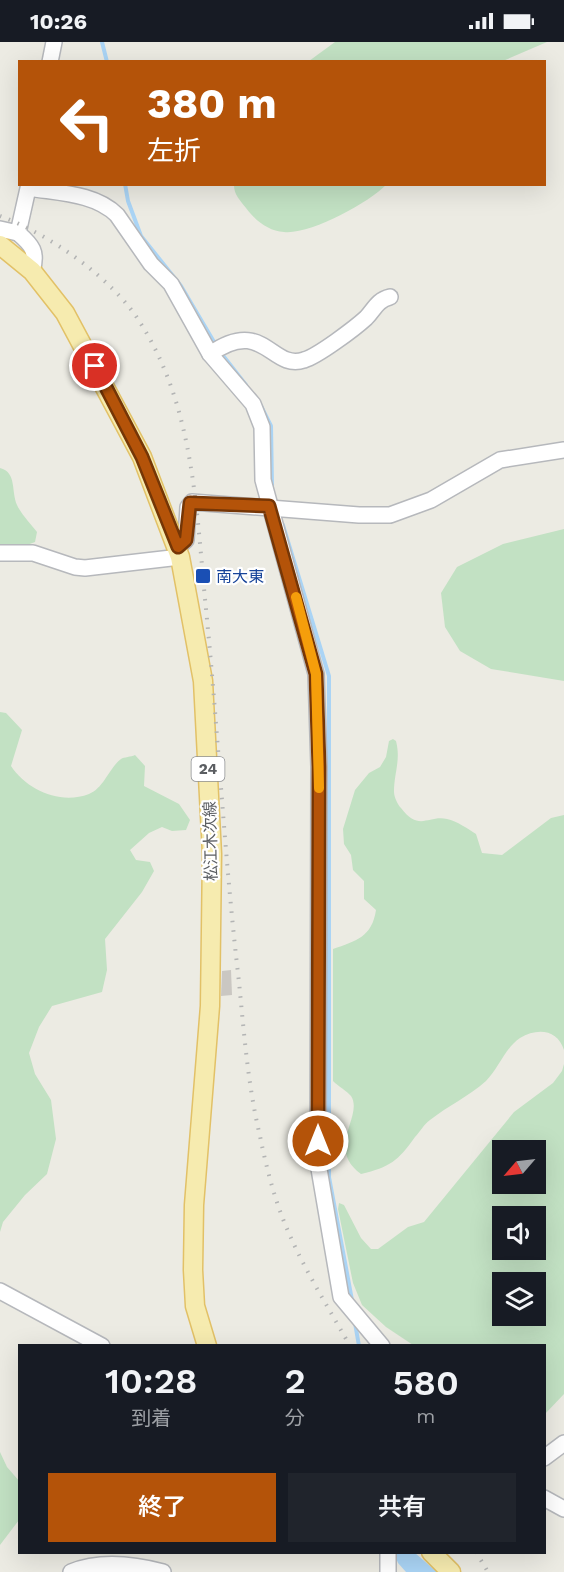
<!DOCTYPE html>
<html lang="ja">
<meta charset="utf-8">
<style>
body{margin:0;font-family:"Work Sans","Noto Sans JP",sans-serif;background:#20242c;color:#f1f3f6;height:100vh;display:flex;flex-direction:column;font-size:22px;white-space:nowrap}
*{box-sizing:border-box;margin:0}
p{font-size:20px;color:#9ea1a6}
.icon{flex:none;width:33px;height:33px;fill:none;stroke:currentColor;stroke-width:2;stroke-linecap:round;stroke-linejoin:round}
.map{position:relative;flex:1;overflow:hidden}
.sheet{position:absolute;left:18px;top:1302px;width:528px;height:210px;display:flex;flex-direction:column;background:#171b24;border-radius:0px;box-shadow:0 6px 24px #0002}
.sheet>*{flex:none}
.hud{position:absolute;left:18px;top:18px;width:528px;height:126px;border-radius:0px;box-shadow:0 6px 24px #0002;background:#b45309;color:#fff;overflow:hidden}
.needle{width:39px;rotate:242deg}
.tools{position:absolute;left:492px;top:1098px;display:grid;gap:12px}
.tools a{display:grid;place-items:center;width:54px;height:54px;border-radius:0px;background:#171b24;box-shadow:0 6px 24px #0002;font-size:30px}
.pin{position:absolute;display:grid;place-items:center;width:51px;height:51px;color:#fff;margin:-26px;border:3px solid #fff;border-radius:50%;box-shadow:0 2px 6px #0007}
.me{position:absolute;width:66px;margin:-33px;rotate:0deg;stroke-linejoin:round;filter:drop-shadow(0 0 4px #0008)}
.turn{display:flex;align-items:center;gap:21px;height:126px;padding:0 30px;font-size:27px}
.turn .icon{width:78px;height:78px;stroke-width:2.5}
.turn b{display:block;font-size:42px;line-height:51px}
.eta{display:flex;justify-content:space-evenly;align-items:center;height:102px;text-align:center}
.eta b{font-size:36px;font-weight:600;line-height:42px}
.cta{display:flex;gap:12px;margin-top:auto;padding:12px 30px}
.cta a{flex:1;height:69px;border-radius:0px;background:#b45309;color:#fff;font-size:24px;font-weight:600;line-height:69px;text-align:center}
.cta a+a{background:#20242c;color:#f1f3f6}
.status{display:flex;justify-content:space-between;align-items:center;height:42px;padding:0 30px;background:#171b24;direction:ltr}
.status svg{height:16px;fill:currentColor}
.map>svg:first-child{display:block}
.green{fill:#c2e1c3;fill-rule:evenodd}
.water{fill:#aad4f5}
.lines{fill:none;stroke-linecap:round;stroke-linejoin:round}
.stream{stroke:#aad4f5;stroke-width:4}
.building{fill:#cac7c2}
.minor-casing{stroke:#b6b8bc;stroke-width:18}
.major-casing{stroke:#e2c167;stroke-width:21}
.minor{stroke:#fff;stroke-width:15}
.major{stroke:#f6ebaf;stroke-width:18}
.rail{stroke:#b3b4b4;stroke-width:4;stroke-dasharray:1.5 8;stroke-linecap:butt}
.route-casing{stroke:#753606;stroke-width:15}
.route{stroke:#b45309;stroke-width:10}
.slow{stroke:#f59e0b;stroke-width:10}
.transit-dot{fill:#1a4fb4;stroke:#fff;stroke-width:2}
.labels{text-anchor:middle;stroke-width:4.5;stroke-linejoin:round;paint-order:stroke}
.shield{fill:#fff;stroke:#8c8e91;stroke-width:1.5}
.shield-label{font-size:15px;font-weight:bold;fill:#5b5e62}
.transit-label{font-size:16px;fill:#164399;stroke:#fff;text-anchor:start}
.street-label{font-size:16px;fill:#5b5e62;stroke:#fff}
</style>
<div class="status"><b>10:26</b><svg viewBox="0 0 49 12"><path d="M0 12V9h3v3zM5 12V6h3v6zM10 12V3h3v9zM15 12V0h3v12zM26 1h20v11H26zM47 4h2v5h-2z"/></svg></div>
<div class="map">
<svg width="564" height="1530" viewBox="0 0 564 1530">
<rect width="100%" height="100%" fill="#ecebe3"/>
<!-- green -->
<g class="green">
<polygon points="335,0 547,0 503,19 309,19"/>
<path d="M234,143V142L386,143C368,161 310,193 284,190C268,189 255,178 246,166C240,158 234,153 234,143Z"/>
<path d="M0,426C17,430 11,450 17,463C21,472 31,482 37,490L35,500L27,503L0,505Z"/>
<polygon points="564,487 564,639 491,627 460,609 445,585 441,551 457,525 503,502"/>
<path d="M0,670L6,671L22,688L11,724C27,748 60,763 89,752C104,746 109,726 121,717C124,715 131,715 135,713L145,724L144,744L179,762L190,778L186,788L172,789L162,785L149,791L130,808L136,818L150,820L154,829L142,850L105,897L107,928L102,950L52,964L39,985L29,1011L35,1032L51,1058L56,1097L47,1132L25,1153L3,1180L0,1190Z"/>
<path d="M393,697L396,699C401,718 394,731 394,750C394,755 398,763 401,766C419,790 428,773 447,777C457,779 468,787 476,792L482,811L502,813L551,776L564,773V1008C558,988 538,985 520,996C505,1006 499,1026 486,1039C469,1054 448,1064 430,1078C424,1082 420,1090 415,1095C398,1119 390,1125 361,1132C325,1106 364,1074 351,1054C347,1049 338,1044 333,1039V907C356,899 372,895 376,868L364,857V839L353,828L351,813L344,802L343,787L355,748L369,731L380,725L386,715L389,699Z"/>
<path d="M564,1022V1352L545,1372L544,1304L413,1303L386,1285L362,1263L353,1241L338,1167L339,1161L344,1163L361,1196L371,1207H378L408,1185L424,1180L514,1070L553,1041L562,1029ZM502,1108H536V1142H502ZM502,1174H536V1208H502ZM502,1240H536V1274H502Z"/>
<polygon points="0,1410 7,1425 20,1440 19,1478 0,1503"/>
</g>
<!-- water -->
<polygon class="water" points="394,1511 415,1511 437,1530 406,1530 398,1521"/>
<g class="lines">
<!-- stream -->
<g class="stream">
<polyline points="102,0 107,20"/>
<polyline points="125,142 128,159 141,194 181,244 217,305"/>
<polyline points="221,311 246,343"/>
<polyline points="261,364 271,384 272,444"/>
<polyline points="283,483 329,634 329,1135 352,1258"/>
<polyline points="355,1281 359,1304"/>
</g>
</g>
<!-- building -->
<polygon class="building" points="231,928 232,953 221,954 222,929"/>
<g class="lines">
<defs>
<g id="minor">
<polyline points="50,20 54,0"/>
<path d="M29,146C58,151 95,151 117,173L151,222L171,242L210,312L253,362L262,385L263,438L316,632L319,725L318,1121L341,1255L382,1304"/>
<polyline points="0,187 18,191 29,142"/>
<path d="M18,191C32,203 38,210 32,229"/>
<path d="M210,312C264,274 271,329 304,318C318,314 355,286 366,276C374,268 377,258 390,255"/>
<polyline points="178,505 186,498 188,465 192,460 359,473 390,473 431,458 500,418 564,408"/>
<polyline points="0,511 33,511 75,525 85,526 180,515"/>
<polyline points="0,1249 102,1304"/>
<polyline points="544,1416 564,1401"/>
<polyline points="544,1456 564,1467"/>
<polyline points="388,1510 388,1530"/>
<path d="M71,1530C100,1518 133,1522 163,1530"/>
</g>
<g id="major">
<polyline points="0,203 32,229 65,271 142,415 180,515 203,639 212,812 210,964 194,1163 193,1228 195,1264 207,1304"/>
<polyline points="431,1510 451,1530"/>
</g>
</defs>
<!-- minor casing -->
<use href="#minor" class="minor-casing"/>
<!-- major casing -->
<use href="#major" class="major-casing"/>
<!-- minor -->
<use href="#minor" class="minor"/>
<!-- major -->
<use href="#major" class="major"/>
<!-- rail -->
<g class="rail">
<path d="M0,174C49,192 114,237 141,282C193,364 196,463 205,557C218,685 224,813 239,940C244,991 248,1044 260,1094C264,1114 269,1135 275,1154C291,1207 323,1256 350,1304"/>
<polyline points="476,1510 488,1530"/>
</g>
</g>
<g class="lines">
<defs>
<polyline id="route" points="95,324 142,415 178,505 186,498 190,461 269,464 316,632 319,725 318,1099"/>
</defs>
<!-- route casing -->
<use href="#route" class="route-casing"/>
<!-- route -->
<use href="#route" class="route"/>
<!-- slow -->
<polyline class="slow" points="296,555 316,632 319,746"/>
</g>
<!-- markers -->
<rect class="transit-dot" x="195" y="526" width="16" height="16" rx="3"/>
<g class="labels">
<!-- shield labels -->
<rect class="shield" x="191.5" y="715" width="33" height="24" rx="4.5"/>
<g class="shield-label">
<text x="208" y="732">24</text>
</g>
<!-- transit labels -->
<g class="transit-label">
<text x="216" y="540">南大東</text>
</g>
<!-- street labels -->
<g class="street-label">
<text transform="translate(210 799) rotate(-91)" y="6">松江木次線</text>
</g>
</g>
</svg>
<div class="tools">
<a><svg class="needle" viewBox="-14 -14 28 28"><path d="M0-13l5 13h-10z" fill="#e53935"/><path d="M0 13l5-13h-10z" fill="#9ea1a6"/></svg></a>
<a><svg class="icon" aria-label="sound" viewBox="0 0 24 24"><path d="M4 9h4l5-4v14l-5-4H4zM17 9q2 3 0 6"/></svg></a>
<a><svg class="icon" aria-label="layers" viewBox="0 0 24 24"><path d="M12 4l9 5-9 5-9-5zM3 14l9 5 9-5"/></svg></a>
</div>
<div class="pin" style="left:95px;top:324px;background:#d93025"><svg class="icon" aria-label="arrive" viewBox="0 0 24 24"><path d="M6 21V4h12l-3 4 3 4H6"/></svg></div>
<svg class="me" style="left:318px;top:1099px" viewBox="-20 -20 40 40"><circle r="17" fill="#b45309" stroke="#fff" stroke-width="3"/><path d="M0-11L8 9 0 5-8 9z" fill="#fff"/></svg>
<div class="hud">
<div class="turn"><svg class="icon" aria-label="left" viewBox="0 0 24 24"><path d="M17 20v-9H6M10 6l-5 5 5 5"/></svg><div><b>380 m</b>左折</div></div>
</div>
<section class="sheet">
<div class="eta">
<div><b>10:28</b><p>到着</p></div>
<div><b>2</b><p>分</p></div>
<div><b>580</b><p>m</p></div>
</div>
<div class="cta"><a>終了</a><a>共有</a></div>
</section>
</div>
